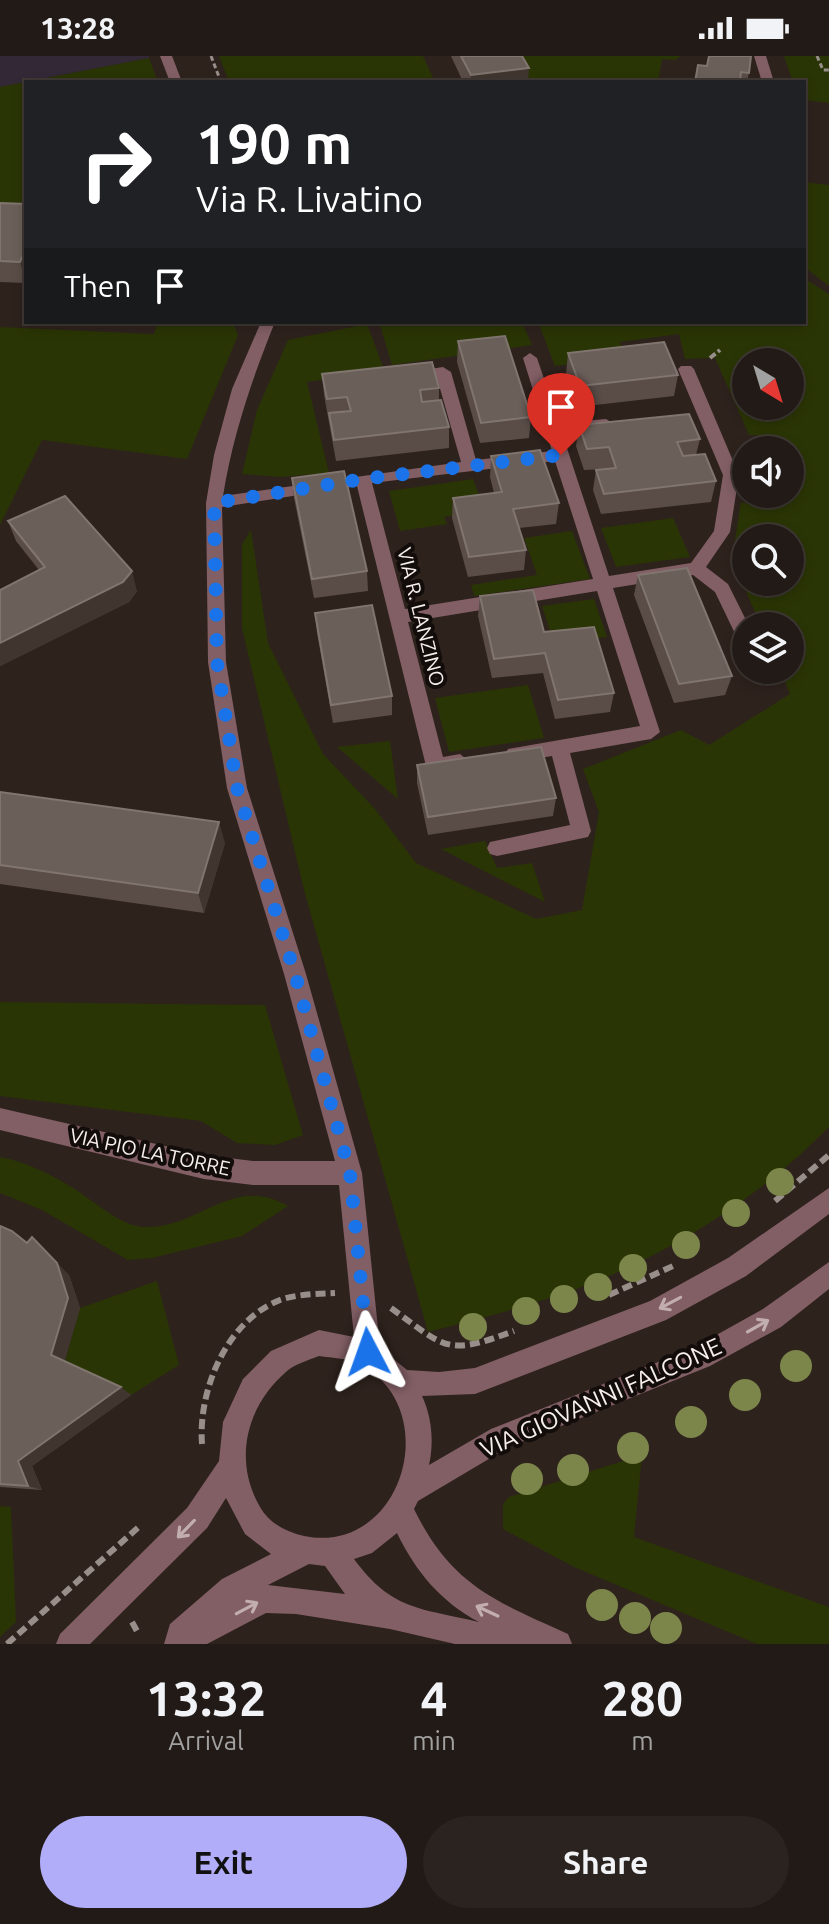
<!DOCTYPE html>
<style>
body{margin:0;font-family:Ubuntu,sans-serif;background:#2a231f;color:#f1f3f6;height:100vh;display:flex;flex-direction:column;font-size:30px;white-space:nowrap}
*{box-sizing:border-box;margin:0}
p{font-size:26px;color:#a2a1a1}
.icon{flex:none;width:44px;height:44px;fill:none;stroke:currentColor;stroke-width:2;stroke-linecap:round;stroke-linejoin:round}
.map{position:relative;height:1588px;overflow:hidden}
.sheet{display:flex;flex-direction:column;background:#221a16;flex:1}
.sheet>*{flex:none}
.guide{position:absolute;left:24px;top:24px;width:782px;height:244px;border-radius:0px;box-shadow:0 4px 12px #0003,0 0 0 2px #3f3835;background:#202124;color:#fff;overflow:hidden}
.needle{width:52px;rotate:142deg}
.fabs{position:absolute;left:732px;top:292px;display:grid;gap:16px}
.fabs a{display:grid;place-items:center;width:72px;height:72px;border-radius:50%;background:#221a16;box-shadow:0 4px 12px #0003,0 0 0 2px #3f3835;font-size:40px}
.pin{position:absolute;display:grid;place-items:center;width:68px;height:68px;color:#fff;margin:-82px -34px;border-radius:50% 50% 50% 0;rotate:-45deg;box-shadow:0 0 8px #0007}
.pin .icon{rotate:45deg}
.me{position:absolute;width:88px;margin:-44px;rotate:356deg;stroke-linejoin:round;filter:drop-shadow(0 0 6px #0008)}
.turn{display:flex;align-items:center;gap:28px;height:168px;padding:0 40px;font-size:36px}
.turn .icon{width:104px;height:104px;stroke-width:2.5}
.turn b{display:block;font-size:56px;line-height:68px}
.then{display:flex;align-items:center;height:76px;padding:0 40px;background:#0003;gap:16px;font-size:30px}
.eta{display:flex;justify-content:space-evenly;align-items:center;height:136px;text-align:center}
.eta b{font-size:48px;font-weight:700;line-height:56px}
.action{display:flex;gap:16px;margin-top:auto;padding:16px 40px}
.action a{flex:1;height:92px;border-radius:48px;background:#b2adf9;color:#111;font-size:32px;font-weight:700;line-height:92px;text-align:center}
.action a+a{background:#2a231f;color:#f1f3f6}
.status{display:flex;justify-content:space-between;align-items:center;height:56px;padding:0 40px;background:#221a16;direction:ltr}
.status svg{height:22px;fill:currentColor}
.map>svg:first-child{display:block}
.commercial{fill:#332836}
.green{fill:#2a3505;fill-rule:evenodd}
.lines{fill:none;stroke-linecap:round;stroke-linejoin:round}
.path-far2{stroke:#988e8a;stroke-width:3;stroke-dasharray:5 3;stroke-linecap:butt}
.path-far1{stroke:#988e8a;stroke-width:4;stroke-dasharray:7 3;stroke-linecap:butt}
.path{stroke:#988e8a;stroke-width:6;stroke-dasharray:10 5;stroke-linecap:butt}
.minor{fill:#825f65;fill-rule:evenodd}
.tree{fill:#7c864b}
.wall{fill:#5a4d47}
.shaded-wall{fill:#41352f}
.building{fill:#6b5f59;stroke:#817570;stroke-width:2}
.oneway{stroke:#c2aeaf}
.route{stroke:#1a73e8;stroke-width:14;stroke-dasharray:0 25.2}
.labels{text-anchor:middle;stroke-width:8;stroke-linejoin:round;paint-order:stroke}
.street-label{font-size:20px;fill:#f7efec;stroke:#120d0b}
.near-street-label{font-size:24px;fill:#f7efec;stroke:#120d0b}
</style>
<div class="status"><b>13:28</b><svg viewBox="0 0 49 12"><path d="M0 12V9h3v3zM5 12V6h3v6zM10 12V3h3v9zM15 12V0h3v12zM26 1h20v11H26zM47 4h2v5h-2z"/></svg></div>
<div class="map">
<svg width="829" height="1588" viewBox="0 0 829 1588">
<rect width="100%" height="100%" fill="#2e221d"/>
<!-- commercial -->
<polygon class="commercial" points="0,0 149,0 149,2 0,31"/>
<!-- green -->
<g class="green">
<polygon points="219,0 423,0 435,26 229,26"/>
<polygon points="510,0 681,0 675,4 662,3 658,26 524,26"/>
<polygon points="784,0 829,0 829,47 804,44 804,26 793,26"/>
<polygon points="149,2 158,26 26,26 26,159 0,161 0,31"/>
<polygon points="804,126 829,129 829,230 804,211"/>
<path d="M804,222L829,238V1071C764,1137 683,1190 597,1225C543,1247 485,1261 428,1276L304,834L242,572V488L251,474L268,587L323,698L375,753L416,807L536,863L582,854L599,756L583,713L681,674L709,689L790,638L780,614H790V570H761L732,503L741,446L749,448L750,438H790V394H757L759,379H749L715,302L685,303L679,278L620,286L627,302L555,310L538,266H804ZM746,306H790V350H746ZM746,482H790V526H746Z"/>
<polygon points="158,266 233,266 238,279 187,403 42,384 0,469 0,271 154,278"/>
<polygon points="379,266 522,266 532,289 392,309"/>
<polygon points="367,268 385,316 307,326 329,417 280,421 242,418 257,354 288,284"/>
<polygon points="473,423 479,439 452,443 456,459 444,461 447,468 400,475 389,435"/>
<polygon points="673,462 690,501 616,511 601,472"/>
<polygon points="572,475 590,523 474,540 471,529 537,519 524,482"/>
<polygon points="594,543 607,581 554,587 542,550"/>
<polygon points="528,629 544,682 449,696 435,642"/>
<polygon points="390,685 398,743 337,691"/>
<polygon points="485,785 497,812 532,807 545,846 441,793"/>
<polygon points="0,946 265,949 303,1079 275,1089 237,1087 201,1065 0,1040"/>
<path d="M0,1101C25,1105 52,1119 73,1132C93,1144 119,1169 143,1171C198,1174 232,1117 288,1150L242,1180L152,1202L128,1204L42,1154L0,1137Z"/>
<polygon points="157,1225 179,1309 131,1339 64,1308 80,1252"/>
<polygon points="642,1399 634,1481 829,1551 829,1588 757,1588 574,1511 503,1473 503,1448 509,1441"/>
<polygon points="0,1450 11,1451 16,1566 0,1581"/>
</g>
<g class="lines">
<!-- path-far2 -->
<g class="path-far2">
<polyline points="211,0 221,26"/>
<polyline points="817,0 823,14 829,14"/>
</g>
<!-- path-far1 -->
<polyline class="path-far1" points="710,302 720,294"/>
<!-- path -->
<g class="path">
<polyline points="775,1145 829,1099"/>
<polyline points="609,1239 673,1210"/>
<path d="M391,1252C447,1293 447,1300 514,1275"/>
<path d="M202,1388C198,1335 226,1265 280,1244C297,1238 317,1238 335,1237"/>
<polyline points="132,1566 138,1577"/>
<polyline points="7,1588 141,1469"/>
</g>
<!-- minor -->
<g class="minor">
<polygon points="160,0 172,0 182,26 170,26"/>
<polygon points="754,0 766,0 774,26 762,26"/>
<path d="M261,266H275C252,323 233,378 223,440L461,406L437,322L410,326L402,321L410,316L443,311L451,316L476,404L552,395L523,302L530,297L537,302L559,367L606,363L614,368L606,373L562,377L609,520L691,507L714,475L723,419L678,313L681,310H691L694,313L739,419L730,476L706,511L728,528L749,570H746V590L740,588L715,536L693,519L613,532L660,676L651,683L570,697L591,775L588,781L497,800L490,798L487,792L490,786L570,769L552,700L515,706L505,698L508,693L640,670L597,535L408,566L443,701L460,698L470,706L467,711L436,718L426,710L357,430L222,451L226,606L247,732L306,918L362,1117L380,1292L407,1314L439,1316L475,1312L650,1245L728,1202L829,1132V1158L746,1220L666,1264L475,1338L422,1340C432,1361 434,1387 429,1409L491,1373L693,1292L763,1253L829,1206V1233L781,1271L710,1310L509,1391L418,1445L414,1453C451,1529 495,1545 568,1578L572,1588H455L390,1573L296,1558L266,1557L207,1588H164L170,1568L222,1523L271,1498L245,1478L226,1442L207,1472L90,1588H56L60,1578L187,1452L219,1405L223,1366L243,1323L271,1295L319,1274L354,1281L339,1129H253L204,1123L0,1074V1052L204,1099L253,1105H335L284,918L227,732L208,606L206,447L214,399L232,333ZM555,405L593,523L405,553L372,427ZM319,1300C332,1302 350,1302 361,1309C445,1354 402,1500 304,1480C286,1476 269,1467 260,1451C233,1404 246,1350 287,1315C295,1308 309,1304 319,1300ZM397,1477C416,1516 441,1546 479,1566C421,1552 392,1555 354,1503L372,1497ZM309,1508L325,1510L345,1538L268,1529Z"/>
</g>
</g>
<!-- trees -->
<g class="tree">
<circle cx="780" cy="1126" r="14"/>
<circle cx="736" cy="1157" r="14"/>
<circle cx="686" cy="1189" r="14"/>
<circle cx="633" cy="1212" r="14"/>
<circle cx="598" cy="1231" r="14"/>
<circle cx="564" cy="1243" r="14"/>
<circle cx="526" cy="1255" r="14"/>
<circle cx="473" cy="1271" r="14"/>
<circle cx="796" cy="1310" r="16"/>
<circle cx="745" cy="1339" r="16"/>
<circle cx="691" cy="1366" r="16"/>
<circle cx="633" cy="1392" r="16"/>
<circle cx="573" cy="1414" r="16"/>
<circle cx="527" cy="1423" r="16"/>
<circle cx="602" cy="1549" r="16"/>
<circle cx="635" cy="1562" r="16"/>
<circle cx="666" cy="1572" r="16"/>
</g>
<!-- wall -->
<g class="wall">
<polygon points="451,0 522,0 528,26 463,26"/>
<polygon points="698,9 749,17 747,26 695,26"/>
<polygon points="0,147 26,148 26,227 0,226"/>
<polygon points="458,285 531,361 529,382 480,387 457,306"/>
<polygon points="568,297 678,319 674,340 578,351 566,318"/>
<polygon points="322,318 439,332 439,344 449,371 449,392 336,405 324,339"/>
<polygon points="579,369 700,383 696,399 716,425 711,446 601,458 593,434 596,414 606,413 584,414 576,390"/>
<polygon points="491,400 559,447 556,468 519,472 526,494 524,514 468,521 452,462 453,442 494,437 490,421"/>
<polygon points="292,422 367,515 368,535 314,542 294,442"/>
<polygon points="8,465 137,535 129,546 0,610 0,534 39,514 16,485"/>
<polygon points="638,519 732,620 725,639 674,647 634,539"/>
<polygon points="480,540 544,576 614,637 610,656 555,663 543,617 492,622 478,560"/>
<polygon points="315,557 392,640 392,659 333,667 317,577"/>
<polygon points="417,709 556,742 553,760 428,779 417,727"/>
<polygon points="0,736 225,787 204,857 0,828"/>
<polygon points="0,1170 27,1187 69,1219 80,1252 64,1305 131,1339 32,1410 42,1434 0,1431"/>
</g>
<!-- shaded-wall -->
<g class="shaded-wall">
<polygon points="529,12 528,26 470,26 471,19"/>
<polygon points="26,192 26,227 20,206"/>
<polygon points="132,515 137,535 129,546 0,610 0,587"/>
<polygon points="219,766 225,787 204,857 198,837"/>
<polygon points="32,1181 69,1219 80,1252 64,1308 51,1299"/>
<polygon points="121,1331 131,1339 32,1410 42,1434 28,1430 18,1405"/>
</g>
<!-- building -->
<g class="building">
<polygon points="461,0 522,0 529,12 471,19"/>
<polygon points="709,0 751,0 749,17 741,16 740,26 695,26 698,9 707,10"/>
<polygon points="0,147 26,148 26,192 20,206 0,205"/>
<polygon points="505,280 531,361 481,367 458,285"/>
<polygon points="664,286 678,319 580,330 568,297"/>
<polygon points="432,306 439,332 420,334 422,346 441,344 449,371 334,384 329,357 351,355 347,341 327,343 322,318"/>
<polygon points="689,358 700,383 677,386 683,400 705,398 716,425 604,438 596,414 616,412 609,391 587,393 579,369"/>
<polygon points="540,394 559,447 513,453 526,494 469,501 453,442 502,436 491,400"/>
<polygon points="344,415 367,515 312,523 292,422"/>
<polygon points="65,440 132,515 123,526 0,587 0,534 45,511 8,465"/>
<polygon points="687,512 732,620 679,628 638,519"/>
<polygon points="533,534 544,576 594,571 614,637 558,644 545,597 494,603 480,540"/>
<polygon points="372,549 392,640 331,649 315,557"/>
<polygon points="541,691 556,742 428,761 417,709"/>
<polygon points="0,736 219,766 198,837 0,809"/>
<polygon points="0,1170 12,1175 27,1187 32,1181 57,1207 68,1242 51,1299 121,1331 18,1405 28,1430 0,1428"/>
</g>
<!-- one-way arrows -->
<defs><path id="oneway-shaft" d="M-6 0H5M1.5-3L5.5 0L1.5 3" fill="none" stroke-width="1.6" stroke-linecap="round" stroke-linejoin="round" transform="scale(2)"/></defs>
<g class="oneway">
<use href="#oneway-shaft" transform="translate(670 1247) rotate(152)"/>
<use href="#oneway-shaft" transform="translate(758 1270) rotate(-29)"/>
<use href="#oneway-shaft" transform="translate(186 1473) rotate(134)"/>
<use href="#oneway-shaft" transform="translate(247 1552) rotate(-28)"/>
<use href="#oneway-shaft" transform="translate(487 1555) rotate(-155)"/>
</g>
<g class="lines">
<!-- route -->
<polyline class="route" points="368,1296 350,1117 295,918 237,732 217,606 214,447 363,423 561,399"/>
</g>
<g class="labels">
<!-- street labels -->
<g class="street-label">
<text transform="translate(421 561) rotate(76)" y="7">VIA R. LANZINO</text>
<text transform="translate(150 1096) rotate(12)" y="7">VIA PIO LA TORRE</text>
</g>
<!-- near-street labels -->
<g class="near-street-label">
<text transform="translate(601 1342) rotate(-24)" y="8">VIA GIOVANNI FALCONE</text>
</g>
</g>
</svg>
<div class="fabs">
<a><svg class="needle" viewBox="-14 -14 28 28"><path d="M0-13l5 13h-10z" fill="#e53935"/><path d="M0 13l5-13h-10z" fill="#a2a1a1"/></svg></a>
<a><svg class="icon" aria-label="sound" viewBox="0 0 24 24"><path d="M4 9h4l5-4v14l-5-4H4zM17 9q2 3 0 6"/></svg></a>
<a><svg class="icon" aria-label="search" viewBox="0 0 24 24"><circle cx="10" cy="10" r="6"/><path d="M15 15l6 6"/></svg></a>
<a><svg class="icon" aria-label="layers" viewBox="0 0 24 24"><path d="M12 4l9 5-9 5-9-5zM3 14l9 5 9-5"/></svg></a>
</div>
<div class="pin" style="left:561px;top:399px;background:#d93025"><svg class="icon" aria-label="arrive" viewBox="0 0 24 24"><path d="M6 21V4h12l-3 4 3 4H6"/></svg></div>
<svg class="me" style="left:368px;top:1296px" viewBox="-20 -20 40 40"><path d="M0-17L14 15 0 8-14 15z" fill="#1a73e8" stroke="#fff" stroke-width="4"/></svg>
<div class="guide">
<div class="turn"><svg class="icon" aria-label="right" viewBox="0 0 24 24"><path d="M7 20v-9h11M14 6l5 5-5 5"/></svg><div><b>190 m</b>Via R. Livatino</div></div>
<div class="then">Then<svg class="icon" aria-label="arrive" viewBox="0 0 24 24"><path d="M6 21V4h12l-3 4 3 4H6"/></svg></div>
</div>
</div>
<section class="sheet">
<div class="eta">
<div><b>13:32</b><p>Arrival</p></div>
<div><b>4</b><p>min</p></div>
<div><b>280</b><p>m</p></div>
</div>
<div class="action"><a>Exit</a><a>Share</a></div>
</section>
